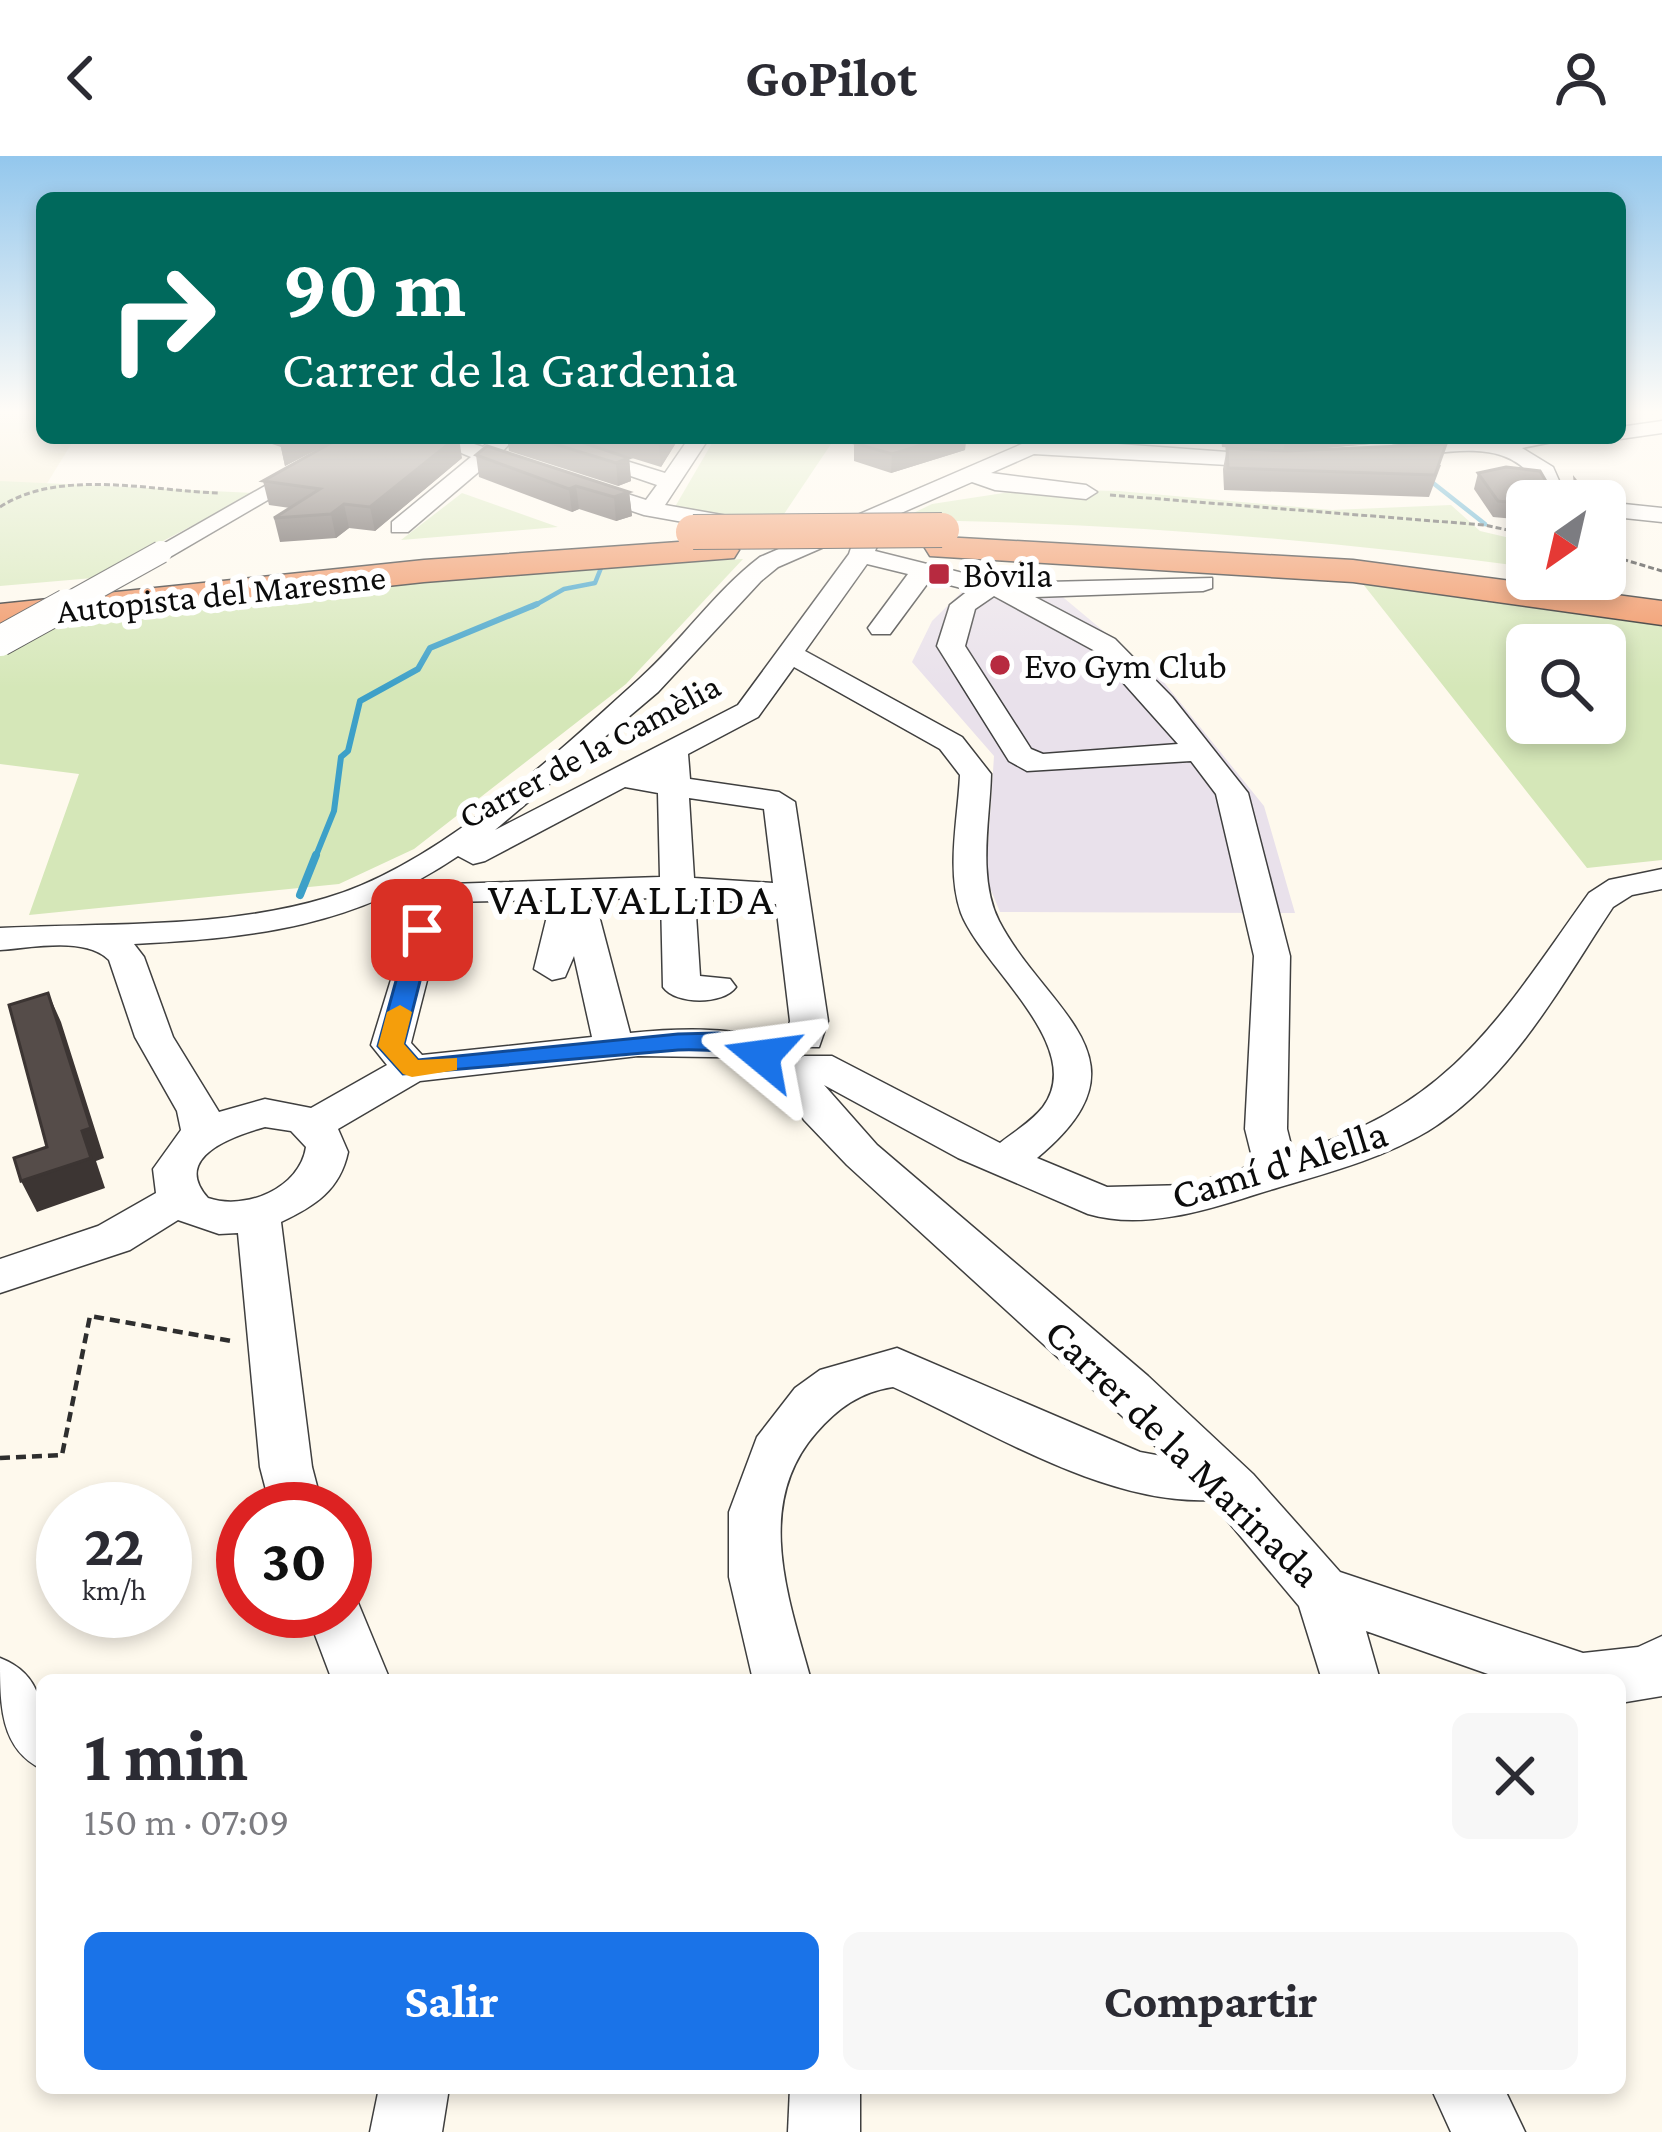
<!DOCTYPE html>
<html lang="es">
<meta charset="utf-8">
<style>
body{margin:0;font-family:"Crimson Pro",serif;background:#f7f7f7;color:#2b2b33;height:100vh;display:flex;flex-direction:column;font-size:45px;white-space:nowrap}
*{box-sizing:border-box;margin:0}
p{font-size:39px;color:#7c7c81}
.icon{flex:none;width:66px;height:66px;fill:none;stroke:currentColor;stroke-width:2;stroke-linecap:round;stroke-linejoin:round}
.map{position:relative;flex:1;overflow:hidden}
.details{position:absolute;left:36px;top:1518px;width:1590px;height:420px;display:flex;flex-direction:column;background:#fff;border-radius:18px;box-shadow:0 6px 18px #0003}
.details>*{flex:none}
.banner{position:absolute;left:36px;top:36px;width:1590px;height:252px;border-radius:18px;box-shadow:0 6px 18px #0003;background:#00695c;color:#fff;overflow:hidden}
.needle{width:78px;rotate:214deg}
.buttons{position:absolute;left:1506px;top:324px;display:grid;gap:24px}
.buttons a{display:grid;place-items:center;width:120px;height:120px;border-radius:18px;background:#fff;box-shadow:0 6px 18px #0003;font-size:60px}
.speed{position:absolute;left:36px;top:1326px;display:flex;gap:24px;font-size:60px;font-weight:700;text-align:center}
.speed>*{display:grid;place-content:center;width:156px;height:156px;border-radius:50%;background:#fff;box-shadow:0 6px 18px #0003;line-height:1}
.speed small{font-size:30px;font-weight:400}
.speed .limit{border:18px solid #d22;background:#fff;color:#111}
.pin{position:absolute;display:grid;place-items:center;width:102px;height:102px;color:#fff;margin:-51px;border-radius:24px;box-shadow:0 6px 18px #0006}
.me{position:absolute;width:132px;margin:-66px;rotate:286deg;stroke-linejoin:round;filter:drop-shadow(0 0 9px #0008)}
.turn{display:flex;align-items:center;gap:42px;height:252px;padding:0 48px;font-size:54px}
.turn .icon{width:156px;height:156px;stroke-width:2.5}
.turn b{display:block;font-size:84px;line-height:102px}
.round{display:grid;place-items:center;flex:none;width:126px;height:126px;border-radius:18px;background:#f7f7f7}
.headline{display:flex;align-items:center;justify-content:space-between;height:204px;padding:0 48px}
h1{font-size:72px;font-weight:700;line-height:90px}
.primary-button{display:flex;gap:24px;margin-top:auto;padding:24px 48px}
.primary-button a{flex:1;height:138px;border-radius:18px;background:#1a73e8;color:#fff;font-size:48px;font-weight:700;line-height:138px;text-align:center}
.primary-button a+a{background:#f7f7f7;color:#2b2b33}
header{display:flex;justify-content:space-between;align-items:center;height:156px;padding:0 48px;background:#fff;font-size:54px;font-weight:700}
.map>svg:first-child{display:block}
.industrial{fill:#e9e1eb}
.farmland{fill:#f3ecce}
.green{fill:#d5e7b8;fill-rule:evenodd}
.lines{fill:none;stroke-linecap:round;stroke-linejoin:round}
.stream-far2{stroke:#3da0c8;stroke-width:4.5}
.stream-far1{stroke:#3da0c8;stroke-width:6}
.stream{stroke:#3da0c8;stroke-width:8}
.minor-casing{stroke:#3f3f3f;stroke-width:3}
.highway-casing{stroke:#1d1d1d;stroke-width:3}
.path-far1{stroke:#2e2e2e;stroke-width:3;stroke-dasharray:6 3;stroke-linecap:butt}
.path{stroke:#2e2e2e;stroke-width:4.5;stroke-dasharray:10 6;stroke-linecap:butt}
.minor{fill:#fff;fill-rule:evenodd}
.highway{fill:#ef8e5a;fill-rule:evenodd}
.minor-bridge-far1-casing{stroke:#3f3f3f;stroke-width:24;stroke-linecap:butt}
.minor-bridge-casing{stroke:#3f3f3f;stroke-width:32;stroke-linecap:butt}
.highway-bridge-casing{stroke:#1d1d1d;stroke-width:36;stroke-linecap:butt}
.minor-bridge-far1{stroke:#fff;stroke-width:22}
.minor-bridge{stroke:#fff;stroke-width:30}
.highway-bridge{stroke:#ef8e5a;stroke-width:34}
.wall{fill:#49413f}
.shaded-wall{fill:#3c3533}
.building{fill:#554c49;stroke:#3c3533;stroke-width:3}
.route{fill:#1a73e8;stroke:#114b97;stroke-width:3}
.slow{fill:#f59e0b}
.poi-dot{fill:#b72a40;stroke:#fff;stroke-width:4.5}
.labels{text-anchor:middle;stroke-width:12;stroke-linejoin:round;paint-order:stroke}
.far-poi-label{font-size:36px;fill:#0c0c0c;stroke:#fff;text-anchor:start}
.far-street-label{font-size:36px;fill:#0c0c0c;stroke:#fff}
.street-label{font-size:42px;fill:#0c0c0c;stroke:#fff}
.neighbourhood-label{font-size:45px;letter-spacing:3px;fill:#0c0c0c;stroke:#fff}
</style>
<header><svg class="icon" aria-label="back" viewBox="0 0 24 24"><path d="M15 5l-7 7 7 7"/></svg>GoPilot<svg class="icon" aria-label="person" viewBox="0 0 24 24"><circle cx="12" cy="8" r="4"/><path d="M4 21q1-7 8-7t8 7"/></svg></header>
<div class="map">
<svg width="1662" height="1976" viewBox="0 0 1662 1976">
<rect width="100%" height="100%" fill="#fef9ed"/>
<!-- industrial -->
<polygon class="industrial" points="977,421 1046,427 1162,524 1264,650 1295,757 1000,756 986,722 994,600 912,506 932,465"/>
<!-- farmland -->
<polygon class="farmland" points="0,255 42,255 42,282 75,282 46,329 0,326"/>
<!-- green -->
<g class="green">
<polygon points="715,282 835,282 778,367 672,356"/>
<polygon points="0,325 254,337 93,422 0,430"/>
<path d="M1030,333L1119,335L1332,354L1451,349L1480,375L1527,386V411C1318,383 1110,366 899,364L932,348Z"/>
<polygon points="462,337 558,371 401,384"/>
<polygon points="743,403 626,528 414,693 339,728 29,759 79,618 0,608 0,500 57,468 468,420"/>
<path d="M1363,428L1662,470V704L1587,712ZM1527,489H1605V567H1527Z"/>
</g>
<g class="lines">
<!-- stream-far2 -->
<g class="stream-far2">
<polyline points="1428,323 1485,368"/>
<polyline points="532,451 564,433 595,427 603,407"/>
</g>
<!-- stream-far1 -->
<g class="stream-far1">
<polyline points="1605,489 1613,478"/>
<polyline points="315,702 334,655 341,601 348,595 360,545 418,513 430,492 537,448"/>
</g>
<!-- stream -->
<polyline class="stream" points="300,739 316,699"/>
<defs>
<g id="minor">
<polygon points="1662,265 1662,277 1620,283 1615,282 1620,282 1620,271"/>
<polygon points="349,282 374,282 170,401 149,396"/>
<polygon points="425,282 456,282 483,291 493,282 515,282 501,297 646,344 657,329 520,282 552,282 665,317 689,282 709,282 665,349 739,362 751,369 739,376 644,359 489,307 408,376 392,376 392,366 471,301"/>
<path d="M1036,282L1283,300L1294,306L1283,312L1034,298L991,317L1086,329L1097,336L1086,343L995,334L972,326L876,368L881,381L875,395L1003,427L1212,422V432L1203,435L1035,441L1115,483L1172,541L1248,637L1290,800L1287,973L1293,997C1451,950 1499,863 1589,737L1609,724L1662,713V733L1632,739L1613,751C1561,829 1511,924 1428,975C1376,1006 1315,1020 1257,1038C1205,1055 1142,1074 1088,1058L958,1002L824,929L877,989L1148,1220L1253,1318L1340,1416L1583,1497L1638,1491L1662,1480V1540L1620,1547V1524H1505L1366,1475L1380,1524H1322L1299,1450L1210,1344C1105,1349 988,1274 893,1231C860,1236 838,1252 816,1277C753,1349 789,1444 811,1524H753L729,1421V1356L757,1281L795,1232L820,1214L897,1192L1140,1296L1167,1301L847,1009L804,964L778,918L804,900H832L1000,987C1014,976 1032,965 1043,951C1088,891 981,810 961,757C946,714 958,663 960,619L940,593L794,511L758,561L688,598L690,623L779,636L795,646L828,865L819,891H791L786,882L790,865L776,748L695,743L700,820L730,823L736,831C723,849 676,849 663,831L661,742L590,743L597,752L630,877C680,872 729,871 778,884L784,893L778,902L638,900L420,925L338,973L348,996C340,1034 315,1050 281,1066L312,1311L323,1353H271L260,1311L238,1077L219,1078L178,1064L130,1094L0,1137V1103L98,1070L156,1037L153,1013L181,974L177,955L135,881L109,804C85,780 31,792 0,794V772C108,767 222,773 326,742C437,710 554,600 638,524C682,485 714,436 760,401ZM856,377L849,398L738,549L495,674L658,536L761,425L778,411ZM867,408L908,418L868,472L872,478H890L930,424L969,434L950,449L937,490L1009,605L1027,615L1191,605L1216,638L1254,800L1245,973L1254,1009L1188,1029L1107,1031L1037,1002C1157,903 1047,857 999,765C977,721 990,664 991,618L962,581L805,495ZM994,440L1095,495L1178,588L1043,598L1031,593L965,490L975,453ZM625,631L658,637L660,721L420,729L371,889L387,909L311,952L265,943L219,956L173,881L144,801L134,788C256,782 354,770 458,700L473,708L485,705ZM689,642L764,653L773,727L694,722ZM551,744L534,813L552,824L565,821L574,800L592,881L422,899L411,887L447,746ZM265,971L291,975L306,991C300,1032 246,1055 208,1042C171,1001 233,980 265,971Z"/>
<path d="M1485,282H1572L1522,292L1553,311L1568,345H1546C1518,275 1454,297 1393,302L1382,296L1393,290Z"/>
<polygon points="1605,346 1662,352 1662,366 1605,360"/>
<polygon points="345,1434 354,1437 390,1524 332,1524 306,1455 345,1455"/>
<path d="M0,1502C51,1522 42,1566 42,1613C0,1593 0,1549 0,1502Z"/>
<polygon points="379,1932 449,1932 442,1976 370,1976"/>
<polygon points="790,1932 860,1932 860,1976 788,1976"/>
<polygon points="1431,1932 1504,1932 1525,1976 1451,1976"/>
</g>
<g id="highway">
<polygon points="943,381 1353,404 1662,445 1662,469 1353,426 930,400 925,392"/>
<polygon points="721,383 739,394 734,402 424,426 0,472 0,448 424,404"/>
</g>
</defs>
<!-- minor casing -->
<use href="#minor" class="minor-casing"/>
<!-- highway casing -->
<use href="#highway" class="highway-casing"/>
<!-- path-far1 -->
<g class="path-far1">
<polyline points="1110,339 1484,369 1527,378"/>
<path d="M0,351C59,312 152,335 219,337"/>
<polyline points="1605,398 1662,415"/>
</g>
<!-- path -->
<polyline class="path" points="0,1302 62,1299 90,1160 231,1185"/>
<!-- minor -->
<use href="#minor" class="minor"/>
<!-- highway -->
<use href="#highway" class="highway"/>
<defs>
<polyline id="minor-bridge-far1" points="62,451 161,396"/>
<polyline id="minor-bridge" points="0,485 67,448"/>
<polyline id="highway-bridge" points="693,376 942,374"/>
</defs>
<!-- minor-bridge-far1 casing -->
<use href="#minor-bridge-far1" class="minor-bridge-far1-casing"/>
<!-- minor-bridge casing -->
<use href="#minor-bridge" class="minor-bridge-casing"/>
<!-- highway-bridge casing -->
<use href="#highway-bridge" class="highway-bridge-casing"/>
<!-- minor-bridge-far1 -->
<use href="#minor-bridge-far1" class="minor-bridge-far1"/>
<!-- minor-bridge -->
<use href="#minor-bridge" class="minor-bridge"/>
<!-- highway-bridge -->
<use href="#highway-bridge" class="highway-bridge"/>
</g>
<!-- wall -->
<g class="wall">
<polygon points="254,282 339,282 285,310 281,291"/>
<polygon points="507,282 679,282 661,311 590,289 629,302 631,325 618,330 509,295"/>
<polygon points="866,282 966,282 965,294 891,317 854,305 854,287"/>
<polygon points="1221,282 1371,282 1370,288 1285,295 1441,309 1429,341 1224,334 1223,313 1227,292 1264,294 1222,291"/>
<polygon points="476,299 629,336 632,360 616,365 579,353 572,356 479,321"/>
<polygon points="462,302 375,375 349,372 336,382 280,386 274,362 290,352 269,349 263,325"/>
<polygon points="1478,317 1551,334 1572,333 1575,324 1592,345 1527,345 1527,364 1493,361 1474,333"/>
</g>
<!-- shaded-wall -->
<g class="shaded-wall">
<polygon points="291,282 339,282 285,310 280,287"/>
<polygon points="456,282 459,282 462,302 375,375 370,351"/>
<polygon points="663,282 679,282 661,311 659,288"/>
<polygon points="945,282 966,282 965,294 891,317 892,298"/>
<polygon points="1286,282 1371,282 1370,288 1283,296"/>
<polygon points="629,302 631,325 618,330 616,307"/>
<polygon points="576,330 579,353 572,356 569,333"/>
<polygon points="629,336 632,360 616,365 614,341"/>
<polygon points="344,348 349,372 336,382 331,358"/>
<polygon points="48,837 61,866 104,1002 96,1005 105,1032 37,1056 21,1025 82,975"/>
</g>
<!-- building -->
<g class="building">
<polygon points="340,282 456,282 370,351 344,348 331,358 274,362 320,333 263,325"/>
<polygon points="535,282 569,282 629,302 616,307"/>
<polygon points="638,282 663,282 659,288"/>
<polygon points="866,282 945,282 892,298 854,287"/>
<polygon points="1446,288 1435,319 1228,312 1227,292 1287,295"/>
<polygon points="487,290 629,336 614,341 576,330 569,333 476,299"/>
<polygon points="1506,311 1540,315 1551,334 1576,333 1575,324 1592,345 1527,345 1527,348 1498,345 1478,317"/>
<polygon points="48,837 91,972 82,975 91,1002 21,1025 14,1002 47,991 9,849"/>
</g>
<!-- sky -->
<linearGradient id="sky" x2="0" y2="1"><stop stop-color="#93c7ed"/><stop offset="0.48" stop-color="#fffcf7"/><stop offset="1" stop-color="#fffcf7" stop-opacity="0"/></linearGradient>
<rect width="1662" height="532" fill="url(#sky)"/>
<!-- route -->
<path class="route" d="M422,767L433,774L404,888L418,904L678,878L718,877L773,887L774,900L762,908C731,896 716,893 678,894L403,918L378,890L410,774Z"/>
<!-- slow -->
<polygon class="slow" points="400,849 412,856 404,888 418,904 457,902 457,914 412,921 403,918 378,890 387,856"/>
<!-- markers -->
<g class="poi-dot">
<rect x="927" y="406" width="24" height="24" rx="6"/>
<circle cx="1000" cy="509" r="12"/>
</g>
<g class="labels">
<!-- far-poi labels -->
<g class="far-poi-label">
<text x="963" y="431">Bòvila</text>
<text x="1024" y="522">Evo Gym Club</text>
</g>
<!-- far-street labels -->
<g class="far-street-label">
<text transform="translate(221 437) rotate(-6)" y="13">Autopista del Maresme</text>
<text transform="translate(589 594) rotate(-28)" y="13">Carrer de la Camèlia</text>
</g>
<!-- street labels -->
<g class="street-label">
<text transform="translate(1279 1007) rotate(-17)" y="15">Camí d'Alella</text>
<text transform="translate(1184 1296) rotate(44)" y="15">Carrer de la Marinada</text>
</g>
<!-- neighbourhood labels -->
<g class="neighbourhood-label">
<text x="632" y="758">VALLVALLIDA</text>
</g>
</g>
</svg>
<div class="buttons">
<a><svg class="needle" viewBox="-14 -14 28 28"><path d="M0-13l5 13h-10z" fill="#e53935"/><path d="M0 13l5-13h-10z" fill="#7c7c81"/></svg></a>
<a><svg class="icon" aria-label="search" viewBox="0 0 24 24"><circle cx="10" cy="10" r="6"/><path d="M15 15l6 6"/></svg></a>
</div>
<div class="speed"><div>22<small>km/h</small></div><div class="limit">30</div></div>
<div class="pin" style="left:422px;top:774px;background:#d93025"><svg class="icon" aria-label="arrive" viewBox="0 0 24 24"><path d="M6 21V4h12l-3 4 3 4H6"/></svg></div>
<svg class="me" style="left:762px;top:900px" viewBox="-20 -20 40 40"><path d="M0-17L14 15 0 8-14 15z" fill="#1a73e8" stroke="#fff" stroke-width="4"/></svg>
<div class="banner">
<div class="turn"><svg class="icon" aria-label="right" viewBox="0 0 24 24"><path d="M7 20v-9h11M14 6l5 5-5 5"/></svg><div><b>90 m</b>Carrer de la Gardenia</div></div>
</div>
<section class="details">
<div class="headline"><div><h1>1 min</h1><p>150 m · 07:09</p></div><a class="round"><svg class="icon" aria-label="close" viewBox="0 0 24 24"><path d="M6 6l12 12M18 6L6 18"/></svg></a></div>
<div class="primary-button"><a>Salir</a><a>Compartir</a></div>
</section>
</div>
